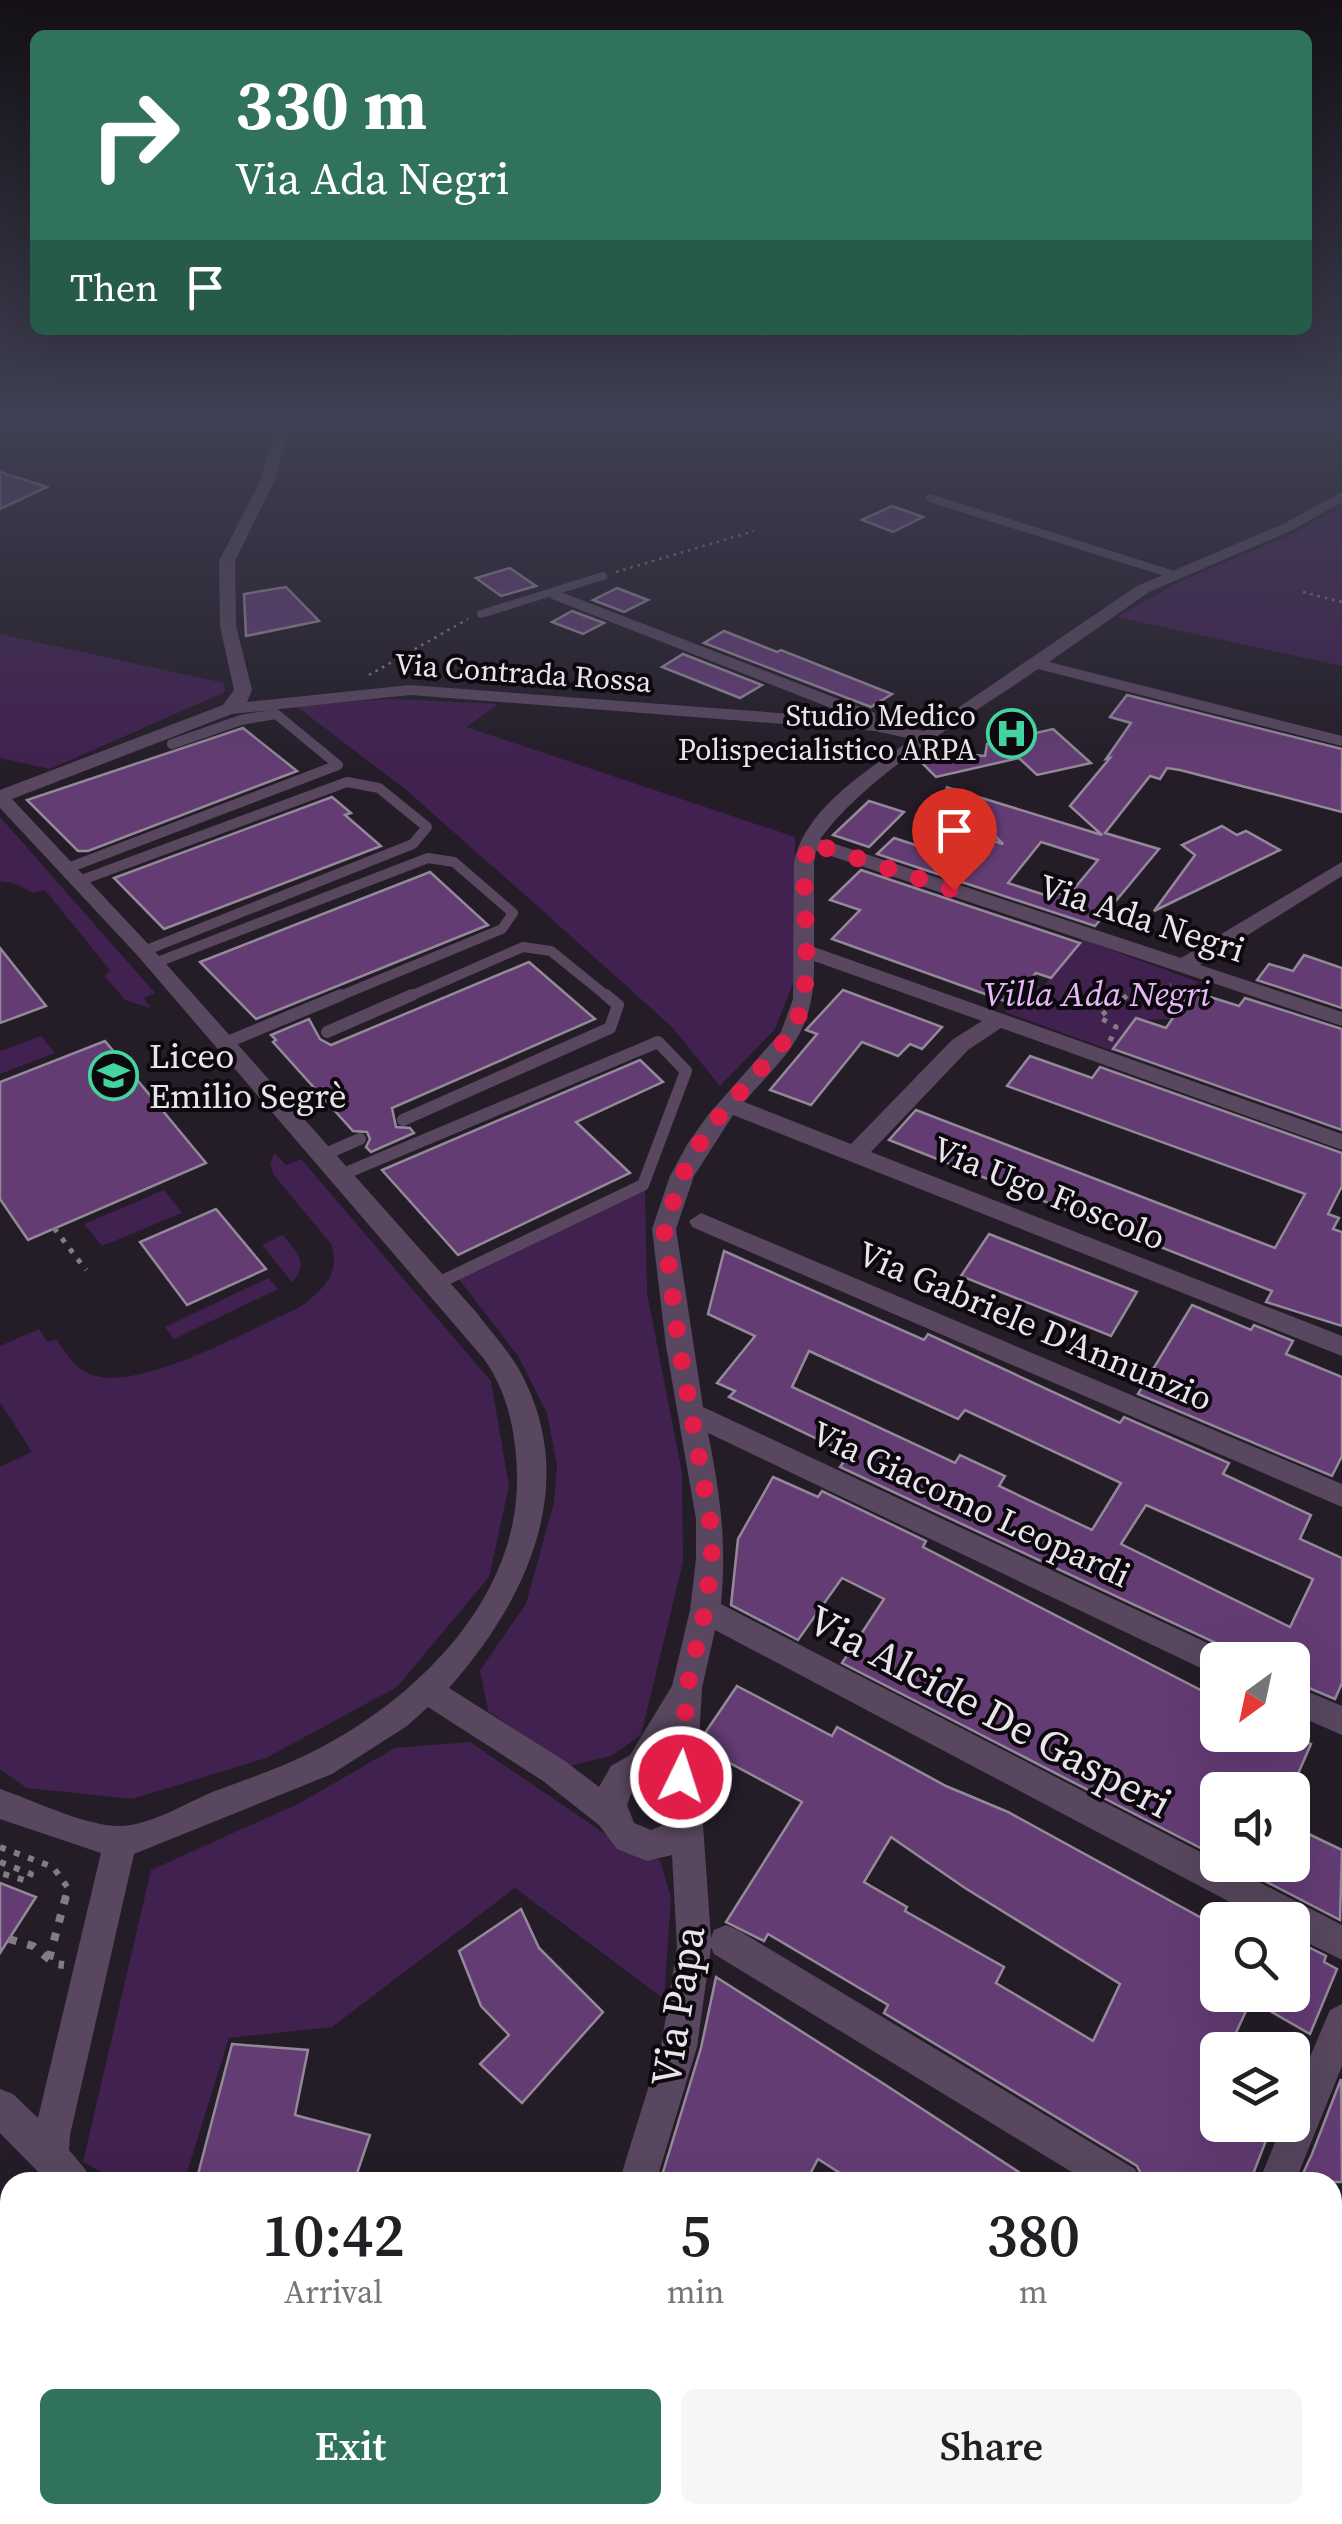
<!DOCTYPE html>
<meta charset="utf-8">
<style>
body{margin:0;font-family:"Source Serif 4",serif;background:#f6f6f6;color:#202124;height:100vh;display:flex;flex-direction:column;font-size:38px;white-space:nowrap}
*{box-sizing:border-box;margin:0}
p{font-size:32px;color:#757577}
.icon{flex:none;width:55px;height:55px;fill:none;stroke:currentColor;stroke-width:2;stroke-linecap:round;stroke-linejoin:round}
.map{position:relative;flex:1;overflow:hidden}
.drawer{position:absolute;left:0px;top:2172px;width:1342px;height:352px;display:flex;flex-direction:column;background:#fff;border-radius:30px 30px 0 0;box-shadow:0 10px 40px #0002}
.drawer>*{flex:none}
.guide{position:absolute;left:30px;top:30px;width:1282px;height:305px;border-radius:15px;box-shadow:0 10px 40px #0002;background:#30725c;color:#fff;overflow:hidden}
.needle{width:65px;rotate:213deg}
.controls{position:absolute;left:1200px;top:1642px;display:grid;gap:20px}
.controls a{display:grid;place-items:center;width:110px;height:110px;border-radius:15px;background:#fff;box-shadow:0 10px 40px #0002;font-size:50px}
.pin{position:absolute;display:grid;place-items:center;width:85px;height:85px;color:#fff;margin:-102px -42px;border-radius:50% 50% 50% 0;rotate:-45deg;box-shadow:0 0 10px #0007}
.pin .icon{rotate:45deg}
.me{position:absolute;width:110px;margin:-55px;rotate:4deg;stroke-linejoin:round;filter:drop-shadow(0 0 8px #0008)}
.turn{display:flex;align-items:center;gap:35px;height:210px;padding:0 40px;font-size:45px}
.turn .icon{width:130px;height:130px;stroke-width:2.5}
.turn b{display:block;font-size:70px;line-height:85px}
.then{display:flex;align-items:center;height:95px;padding:0 40px;background:#0003;gap:20px;font-size:38px}
.eta{display:flex;justify-content:space-evenly;align-items:center;height:170px;text-align:center}
.eta b{font-size:60px;font-weight:600;line-height:70px}
.button{display:flex;gap:20px;margin-top:auto;padding:20px 40px}
.button a{flex:1;height:115px;border-radius:15px;background:#30725c;color:#fff;font-size:40px;font-weight:600;line-height:115px;text-align:center}
.button a+a{background:#f6f6f6;color:#202124}
.map>svg:first-child{display:block}
.green{fill:#41214f}
.building{fill:#633c74;stroke:#938998;stroke-width:2.5;fill-rule:evenodd}
.lines{fill:none;stroke-linecap:round;stroke-linejoin:round}
.path-far4{stroke:#827c86;stroke-width:2.5;stroke-dasharray:2.5 5;stroke-linecap:butt}
.path-far3{stroke:#827c86;stroke-width:4;stroke-dasharray:4 6;stroke-linecap:butt}
.path-far2{stroke:#827c86;stroke-width:5;stroke-dasharray:5 8;stroke-linecap:butt}
.path-far1{stroke:#827c86;stroke-width:6;stroke-dasharray:6 9;stroke-linecap:butt}
.path{stroke:#827c86;stroke-width:8;stroke-dasharray:8 11;stroke-linecap:butt}
.service-far2{stroke:#58475f;stroke-width:8}
.service-far1{stroke:#58475f;stroke-width:10}
.service{stroke:#58475f;stroke-width:12}
.minor{fill:#58475f;fill-rule:evenodd}
.route{stroke:#e11d48;stroke-width:18;stroke-dasharray:0 32.4}
.labels{text-anchor:middle;stroke-width:8;stroke-linejoin:round;paint-order:stroke}
.far-street-label{font-size:30px;fill:#e9e4ec;stroke:#0c080d}
.far-poi-label{font-size:30px;fill:#e9e4ec;stroke:#0c080d;text-anchor:end}
.street-label{font-size:35px;fill:#e9e4ec;stroke:#0c080d}
.park-label{font-size:35px;font-style:italic;fill:#e6b8fb;stroke:#0c080d}
.poi-label{font-size:35px;fill:#e9e4ec;stroke:#0c080d;text-anchor:start}
.near-street-label{font-size:42px;fill:#e9e4ec;stroke:#0c080d}
</style>
<div class="map">
<svg width="1342" height="2524" viewBox="0 0 1342 2524">
<rect width="100%" height="100%" fill="#241d28"/>
<!-- green -->
<g class="green">
<polygon points="1342,506 1342,666 1117,617 1181,581 1294,533"/>
<polygon points="0,634 224,683 225,692 50,769 0,758"/>
<polygon points="390,699 498,704 466,727 795,837 795,978 775,1029 720,1086 672,1027 524,894 405,789 296,706"/>
<polygon points="0,817 155,993 144,998 150,1008 125,1000 105,976 110,970 45,890 34,893 13,883 0,881"/>
<polygon points="1082,939 1198,982 1172,1019 1135,1020 1113,1051 1005,1012 1028,983 1043,987"/>
<polygon points="41,1036 55,1053 0,1074 0,1051"/>
<path d="M274,1153L286,1165L301,1159L491,1381L509,1486L489,1577L397,1687L266,1758L132,1799L27,1788L0,1769V1467L32,1452L0,1402V1346L39,1329L48,1342L56,1339C65,1352 72,1365 87,1373C135,1396 250,1329 298,1308C321,1292 342,1274 331,1244L274,1175L270,1165Z"/>
<polygon points="164,1190 182,1213 102,1246 84,1224"/>
<polygon points="645,1191 647,1293 682,1473 683,1562 641,1735 611,1756 568,1766 488,1711 480,1670 526,1604 554,1502 557,1466 547,1413 518,1356 458,1278"/>
<path d="M283,1235C296,1251 310,1264 292,1282L262,1245Z"/>
<polygon points="268,1278 278,1289 174,1339 165,1327"/>
<polygon points="470,1742 626,1848 660,1860 671,1898 664,1999 515,1888 332,2027 229,2038 184,2182 121,2182 83,2162 151,1870 300,1803 395,1748"/>
</g>
<!-- building -->
<g class="building">
<polygon points="0,472 47,487 0,509"/>
<polygon points="892,506 923,517 893,532 862,520"/>
<polygon points="510,568 536,586 501,596 476,578"/>
<polygon points="286,587 319,621 246,636 244,594"/>
<polygon points="617,588 648,600 624,612 593,600"/>
<polygon points="572,611 604,623 583,634 552,622"/>
<polygon points="724,631 777,652 781,650 892,694 871,707 704,643"/>
<polygon points="683,654 762,685 740,698 662,667"/>
<path d="M1127,695L1342,749V812L1180,770L1167,768L1160,779L1150,776L1105,833L1159,849L1095,926L877,854L894,838L931,850L951,827L1003,844L946,787L1102,835L1070,806L1110,758L1106,759L1131,723L1110,717ZM1041,842L1098,860L1068,896L1058,893L1054,898L1008,883Z"/>
<polygon points="243,728 297,771 88,851 78,851 27,800"/>
<polygon points="1053,729 1091,763 1037,775 1019,758 936,777 919,760 949,753 985,756 987,744"/>
<polygon points="332,797 351,813 345,815 381,846 164,929 114,878"/>
<polygon points="869,801 904,812 869,847 833,835"/>
<polygon points="1222,826 1237,835 1246,831 1280,850 1154,911 1195,855 1182,845"/>
<polygon points="861,870 1080,943 1051,978 1036,973 1010,1003 832,939 860,910 830,900"/>
<polygon points="430,872 488,925 256,1019 200,962"/>
<polygon points="0,948 46,1006 0,1023"/>
<polygon points="1304,955 1342,968 1342,1008 1257,980 1269,964 1293,971"/>
<polygon points="529,962 595,1019 392,1108 396,1127 410,1128 414,1133 371,1152 366,1147 370,1139 367,1132 353,1131 273,1042 276,1040 271,1035 309,1019 320,1039 331,1045"/>
<polygon points="843,990 942,1027 922,1049 910,1044 898,1056 862,1042 811,1105 770,1090 817,1034 806,1030"/>
<polygon points="1191,991 1239,1006 1245,998 1342,1029 1342,1130 1113,1049 1136,1018 1166,1028"/>
<polygon points="105,1041 206,1163 28,1240 0,1199 0,1082"/>
<polygon points="1030,1056 1092,1078 1100,1067 1342,1153 1342,1186 1328,1214 1339,1218 1333,1229 1342,1232 1342,1326 1266,1302 1272,1291 889,1140 916,1110 1275,1248 1305,1194 1007,1086"/>
<polygon points="640,1060 663,1082 576,1122 630,1173 458,1255 382,1170"/>
<polygon points="216,1209 266,1269 187,1305 140,1242"/>
<polygon points="989,1234 1137,1292 1111,1336 961,1276"/>
<path d="M724,1251L924,1340L928,1334L1120,1423L1124,1417L1229,1463L1223,1474L1311,1515L1300,1539L1342,1558V1683L1335,1699L1292,1681V1660H1241L1231,1650L840,1467L849,1454L729,1397L735,1391L717,1383L755,1336L708,1314ZM809,1351L958,1419L965,1410L1121,1483L1092,1530L999,1486L1005,1476L960,1455L955,1463L792,1387ZM1146,1505L1313,1579L1290,1627L1121,1544Z"/>
<polygon points="1192,1305 1251,1330 1254,1325 1293,1341 1286,1354 1342,1377 1342,1456 1332,1476 1138,1394"/>
<polygon points="773,1477 818,1497 822,1491 926,1541 923,1547 1218,1699 1218,1735 1292,1735 1311,1744 1291,1790 1218,1790 1218,1857 842,1663 884,1599 842,1578 798,1640 731,1605 738,1539"/>
<path d="M737,1686L832,1736L837,1727L946,1786L1008,1812L1218,1927V1995H1292V1939L1326,1956L1324,1962L1337,1969L1310,2034L1251,2000L1230,2046L1218,2039V2125H1272L1250,2182H1152L1142,2176L1137,2166L884,2013L888,2005L768,1934L764,1941L726,1922L802,1802L702,1748L703,1736ZM891,1837L965,1888L1120,1984L1093,2041L996,1983L1004,1967L905,1911L907,1907L864,1882Z"/>
<polygon points="1292,1826 1342,1850 1340,1920 1234,1865 1292,1865"/>
<polygon points="0,1883 36,1897 0,1953"/>
<polygon points="521,1909 539,1948 603,2012 522,2103 480,2064 509,2035 481,2006 459,1951"/>
<polygon points="716,1977 884,2084 1034,2182 854,2182 818,2159 806,2182 660,2182 701,2048"/>
<polygon points="232,2044 308,2050 295,2115 370,2135 354,2182 196,2182"/>
<polygon points="1341,2079 1342,2182 1299,2182 1312,2154"/>
</g>
<g class="lines">
<!-- path-far4 -->
<g class="path-far4">
<polyline points="616,572 754,531"/>
<polyline points="1303,592 1342,602"/>
<polyline points="369,675 468,619"/>
</g>
<!-- path-far3 -->
<polyline class="path-far3" points="1122,998 1171,985"/>
<!-- path-far2 -->
<g class="path-far2">
<polyline points="1110,1041 1116,1027 1099,1017 1128,995"/>
<polyline points="54,1228 86,1270"/>
</g>
<!-- path-far1 -->
<g class="path-far1">
<polyline points="0,1847 53,1867 68,1888 65,1899"/>
<polyline points="0,1862 31,1874 27,1881 0,1873"/>
</g>
<!-- path -->
<g class="path">
<polyline points="9,1939 33,1946 55,1964 64,1965"/>
<polyline points="49,1959 66,1896"/>
</g>
<!-- service-far2 -->
<g class="service-far2">
<polyline points="930,498 1171,574"/>
<polyline points="481,614 603,576"/>
</g>
<!-- service-far1 -->
<g class="service-far1">
<polyline points="68,868 338,765 276,714 241,720 172,744"/>
<polyline points="79,881 347,782 379,788 427,827 413,844 144,951"/>
<polyline points="155,963 428,858 454,862 513,913 502,929 335,998"/>
<polyline points="406,998 523,947 551,951 609,998"/>
</g>
<!-- service -->
<g class="service">
<polyline points="327,1032 412,995"/>
<polyline points="225,1043 341,995"/>
<polyline points="403,1120 610,1028 618,1005 606,995"/>
<polyline points="323,1155 360,1139"/>
<polyline points="341,1175 658,1042 686,1071 643,1185 436,1284"/>
</g>
<!-- minor -->
<g class="minor">
<path d="M278,422H292L274,482L235,561L236,626L252,690L247,702L410,685L859,719L552,599L550,596L558,591L875,713V721L924,731L1137,586L1283,524L1342,492V502L1293,530L1149,592L1049,662L1342,736V746L1038,669C968,718 870,771 820,839L1181,958L1342,862V876L1200,965L1342,1012V1026L816,851L814,862V947L1342,1134V1150L1001,1028L968,1050L871,1152L1342,1336V1356L733,1115L694,1176L676,1229L703,1407L1229,1653L1232,1660H1218V1675L1207,1671L708,1433C720,1494 727,1541 721,1604L1218,1861V1865H1226L1342,1925V1960L1292,1935V1920H1264L715,1630L702,1688L697,1774L707,1801L703,1825L711,1938L714,1930L726,1925L738,1930L1135,2169L1140,2182H1088L714,1954L711,1947L697,2047L656,2182H619L661,2047L677,1947L672,1855L647,1861L617,1849L599,1825L543,1781L428,1707L407,1726L332,1774L134,1854L70,2135L69,2150L85,2169L90,2182H48L0,2133V2089L13,2094L38,2118L101,1853L0,1819V1789C33,1800 89,1828 123,1826C155,1823 186,1803 215,1791C250,1778 286,1766 320,1748C422,1694 520,1595 517,1474C516,1434 508,1392 484,1359L137,955L0,808V790L223,705L234,690L220,626L219,561L260,482ZM410,695L875,731L912,739C869,769 805,808 794,862L793,999L781,1032L708,1115L688,1143L670,1176L652,1229L666,1346L696,1519V1559L690,1610L672,1686L630,1755L611,1766L599,1787L565,1761L449,1688C523,1604 579,1492 525,1381C513,1355 493,1335 476,1312L151,947L12,799L232,714ZM814,961L982,1021L952,1040L851,1144L744,1102C789,1051 815,1033 814,961ZM651,1779L668,1787L675,1805L668,1823L651,1830L634,1823L627,1805L634,1787Z"/>
<polygon points="701,1213 1342,1484 1342,1507 692,1227 689,1221"/>
<polygon points="1292,1685 1342,1706 1342,1735 1292,1713"/>
<polygon points="1342,2004 1342,2066 1295,2182 1259,2182 1282,2125 1292,2125 1292,2099 1330,2010"/>
<polygon points="1332,2310 1342,2313 1342,2355 1332,2351"/>
<polygon points="442,2515 501,2515 505,2524 444,2524"/>
<polygon points="582,2515 624,2515 625,2524 583,2524"/>
<polygon points="664,2515 718,2515 714,2524 660,2524"/>
<polygon points="1062,2515 1113,2515 1117,2524 1066,2524"/>
</g>
</g>
<!-- sky -->
<linearGradient id="sky" x2="0" y2="1"><stop stop-color="#141016"/><stop offset="0.54" stop-color="#3f4053"/><stop offset="1" stop-color="#3f4053" stop-opacity="0"/></linearGradient>
<rect width="1342" height="775" fill="url(#sky)"/>
<g class="lines">
<!-- route -->
<path class="route" d="M681,1777L687,1688L705,1610L712,1559L710,1519L679,1346L664,1229L682,1176L696,1149L716,1120L791,1034C821,975 796,905 808,842L954,890"/>
</g>
<!-- icons -->
<defs>
<symbol id="hospital-ring" viewBox="-11 -11 22 22"><circle r="9.5" fill="#0c080d" stroke="#43d4a0" stroke-width="1.5"/><path d="M-5-5h3v3.5h4V-5h3V5h-3V1.5h-4V5h-3Z" fill="#43d4a0"/></symbol>
<symbol id="school-ring" viewBox="-11 -11 22 22"><circle r="9.5" fill="#0c080d" stroke="#43d4a0" stroke-width="1.5"/><path d="M0-5L7-2L0 1L-7-2ZM-4 1L0 2.5L4 1V4Q0 6-4 4Z" fill="#43d4a0"/></symbol>
</defs>
<g fill-rule="evenodd">
<use href="#hospital-ring" x="984" y="706" width="55" height="55"/>
<use href="#school-ring" x="86" y="1048" width="55" height="55"/>
</g>
<g class="labels">
<!-- far-street labels -->
<g class="far-street-label">
<text transform="translate(523 673) rotate(4)" y="10">Via Contrada Rossa</text>
</g>
<!-- far-poi labels -->
<g class="far-poi-label">
<text x="976" y="726">Studio Medico<tspan x="976" dy="34">Polispecialistico ARPA</tspan></text>
</g>
<!-- street labels -->
<g class="street-label">
<text transform="translate(1142 918) rotate(18)" y="12">Via Ada Negri</text>
<text transform="translate(1049 1193) rotate(22)" y="12">Via Ugo Foscolo</text>
<text transform="translate(1035 1326) rotate(23)" y="12">Via Gabriele D'Annunzio</text>
<text transform="translate(971 1504) rotate(25)" y="12">Via Giacomo Leopardi</text>
</g>
<!-- park labels -->
<g class="park-label">
<text x="1097" y="1006">Villa Ada Negri</text>
</g>
<!-- poi labels -->
<g class="poi-label">
<text x="149" y="1068">Liceo<tspan x="149" dy="40">Emilio Segrè</tspan></text>
</g>
<!-- near-street labels -->
<g class="near-street-label">
<text transform="translate(990 1711) rotate(28)" y="15">Via Alcide De Gasperi</text>
<text transform="translate(677 2006) rotate(-81)" y="15">Via Papa</text>
</g>
</g>
</svg>
<div class="controls">
<a><svg class="needle" viewBox="-14 -14 28 28"><path d="M0-13l5 13h-10z" fill="#e53935"/><path d="M0 13l5-13h-10z" fill="#757577"/></svg></a>
<a><svg class="icon" aria-label="sound" viewBox="0 0 24 24"><path d="M4 9h4l5-4v14l-5-4H4zM17 9q2 3 0 6"/></svg></a>
<a><svg class="icon" aria-label="search" viewBox="0 0 24 24"><circle cx="10" cy="10" r="6"/><path d="M15 15l6 6"/></svg></a>
<a><svg class="icon" aria-label="layers" viewBox="0 0 24 24"><path d="M12 4l9 5-9 5-9-5zM3 14l9 5 9-5"/></svg></a>
</div>
<div class="pin" style="left:954px;top:890px;background:#d93025"><svg class="icon" aria-label="arrive" viewBox="0 0 24 24"><path d="M6 21V4h12l-3 4 3 4H6"/></svg></div>
<svg class="me" style="left:681px;top:1777px" viewBox="-20 -20 40 40"><circle r="17" fill="#e11d48" stroke="#fff" stroke-width="3"/><path d="M0-11L8 9 0 5-8 9z" fill="#fff"/></svg>
<div class="guide">
<div class="turn"><svg class="icon" aria-label="right" viewBox="0 0 24 24"><path d="M7 20v-9h11M14 6l5 5-5 5"/></svg><div><b>330 m</b>Via Ada Negri</div></div>
<div class="then">Then<svg class="icon" aria-label="arrive" viewBox="0 0 24 24"><path d="M6 21V4h12l-3 4 3 4H6"/></svg></div>
</div>
<section class="drawer">
<div class="eta">
<div><b>10:42</b><p>Arrival</p></div>
<div><b>5</b><p>min</p></div>
<div><b>380</b><p>m</p></div>
</div>
<div class="button"><a>Exit</a><a>Share</a></div>
</section>
</div>
